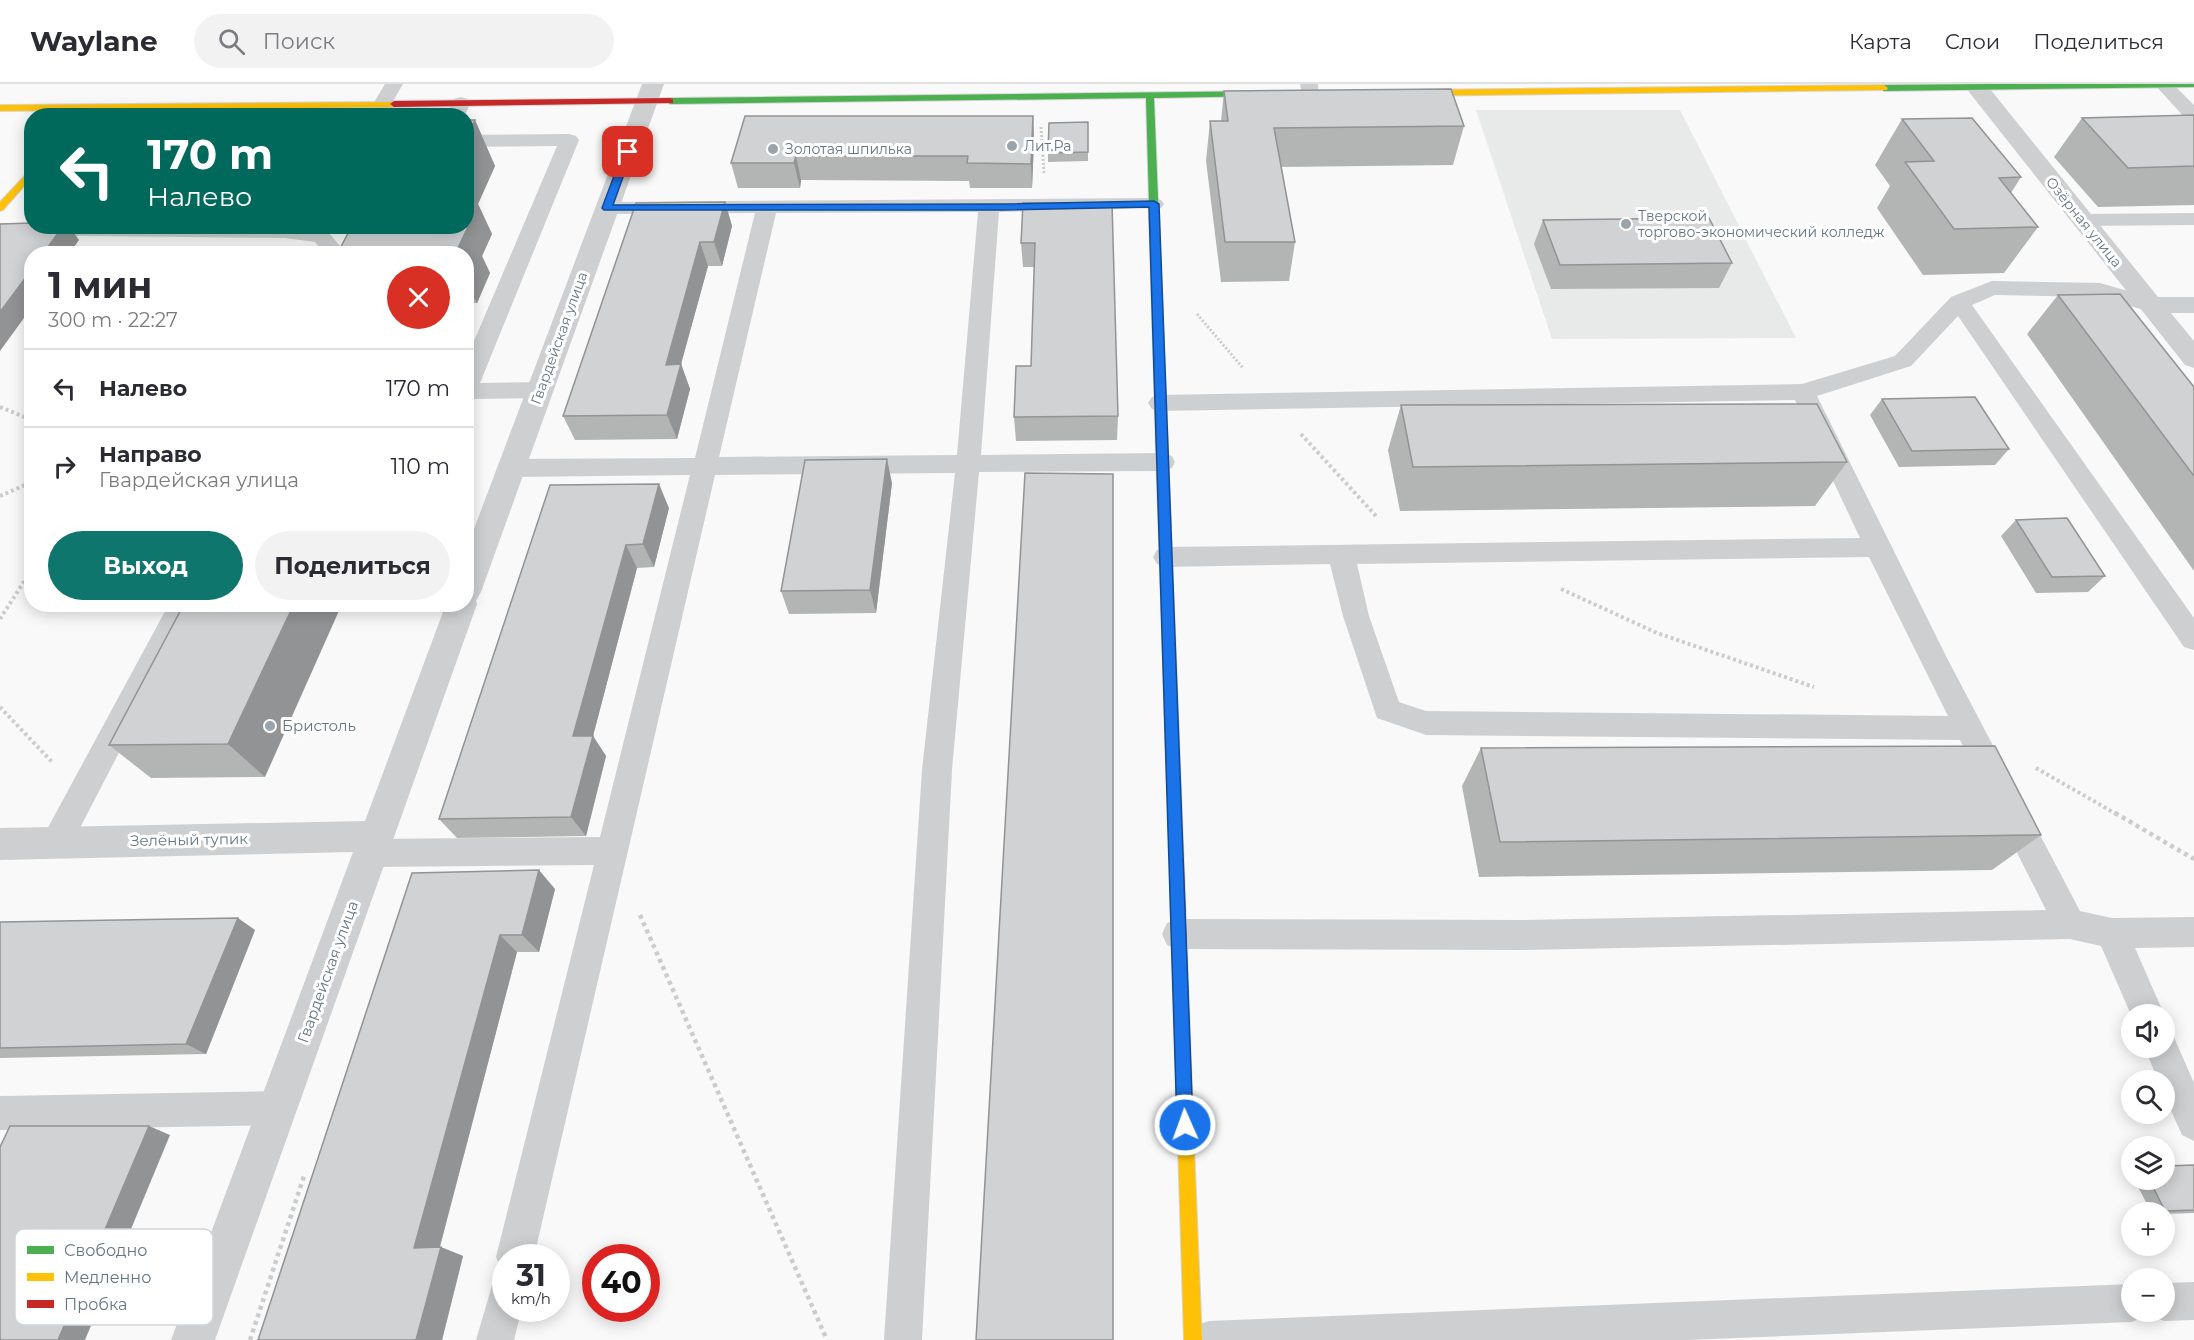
<!DOCTYPE html>
<html lang="ru">
<meta charset="utf-8">
<style>
body{margin:0;font-family:Montserrat,sans-serif;background:#f2f2f3;color:#2b2b33;height:100vh;display:flex;flex-direction:column;font-size:22px;white-space:nowrap}
*{box-sizing:border-box;margin:0}
p{font-size:20px;color:#7c7c81}
.icon{flex:none;width:33px;height:33px;fill:none;stroke:currentColor;stroke-width:2;stroke-linecap:round;stroke-linejoin:round}
.map{position:relative;flex:1;overflow:hidden}
.side{position:absolute;left:24px;top:162px;width:450px;height:366px;display:flex;flex-direction:column;background:#fff;border-radius:24px;box-shadow:0 3px 15px #0003}
.side>*{flex:none}
.banner{position:absolute;left:24px;top:24px;width:450px;height:126px;border-radius:24px;box-shadow:0 3px 15px #0003;background:#00695c;color:#fff;overflow:hidden}
.tools{position:absolute;left:2121px;top:920px;display:grid;gap:12px}
.tools a{display:grid;place-items:center;width:54px;height:54px;border-radius:50%;background:#fff;box-shadow:0 3px 15px #0003;font-size:30px}
.speed{position:absolute;left:492px;top:1160px;display:flex;gap:12px;font-size:30px;font-weight:700;text-align:center}
.speed>*{display:grid;place-content:center;width:78px;height:78px;border-radius:50%;background:#fff;box-shadow:0 3px 15px #0003;line-height:1}
.speed small{font-size:15px;font-weight:400}
.speed .limit{border:9px solid #d22;background:#fff;color:#111}
.pin{position:absolute;display:grid;place-items:center;width:51px;height:51px;color:#fff;margin:-26px;border-radius:12px;box-shadow:0 3px 9px #0006}
.me{position:absolute;width:66px;margin:-33px;rotate:358deg;stroke-linejoin:round;filter:drop-shadow(0 0 4px #0008)}
.turn{display:flex;align-items:center;gap:21px;height:126px;padding:0 24px;font-size:27px}
.turn .icon{width:78px;height:78px;stroke-width:2.5}
.turn b{display:block;font-size:42px;line-height:51px}
.round{display:grid;place-items:center;flex:none;width:63px;height:63px;border-radius:32px;background:#f2f2f3}
.summary{display:flex;align-items:center;justify-content:space-between;height:102px;padding:0 24px}
h1{font-size:36px;font-weight:700;line-height:45px}
.button{display:flex;gap:12px;margin-top:auto;padding:12px 24px}
.button a{flex:1;height:69px;border-radius:36px;background:#0f766e;color:#fff;font-size:24px;font-weight:700;line-height:69px;text-align:center}
.button a+a{background:#f2f2f3;color:#2b2b33}
ul{padding:0;list-style:none}
li{display:flex;align-items:center;gap:18px;height:78px;padding:0 24px;border-top:2px solid #e1e1e2}
li div{flex:1}
li b{display:block;font-size:22px}
li em{font-style:normal}
header{display:flex;align-items:center;gap:36px;box-sizing:border-box;height:84px;padding:0 30px;background:#fff;border-bottom:2px solid #e1e1e2}
header strong{font-size:28px}
nav{display:flex;gap:33px;margin-inline-start:auto;font-size:21px}
.search{width:420px;height:54px;background:#f2f2f3;display:flex;align-items:center;gap:15px;box-sizing:border-box;padding:0 21px;border-radius:33px;color:#7c7c81;font-size:22px}
.map>svg:first-child{display:block}
.built{fill:#e8e9e9}
.lines{fill:none;stroke-linecap:round;stroke-linejoin:round}
.fast-casing{stroke:#d5d6d7;stroke-width:2}
.slow-casing{stroke:#d5d6d7;stroke-width:2}
.jam-casing{stroke:#d5d6d7;stroke-width:2}
.path-far2{stroke:#cbcccd;stroke-width:3;stroke-dasharray:2 2;stroke-linecap:butt}
.path-far1{stroke:#cbcccd;stroke-width:4;stroke-dasharray:3 3;stroke-linecap:butt}
.path{stroke:#cbcccd;stroke-width:4.5;stroke-dasharray:4 4;stroke-linecap:butt}
.lane{fill:#cecfd0;fill-rule:evenodd}
.street{fill:#cecfd0;fill-rule:evenodd}
.fast{fill:#4caf50;fill-rule:evenodd}
.slow{fill:#ffc107;fill-rule:evenodd}
.jam{fill:#c62828;fill-rule:evenodd}
.wall{fill:#b3b5b5}
.shaded-wall{fill:#929394}
.building{fill:#d0d2d3;stroke:#929394;stroke-width:1.5}
.route{fill:#1a73e8;stroke:#114b97;stroke-width:1.5}
.poi-dot{fill:#99a4ac;stroke:#fff;stroke-width:2}
.labels{text-anchor:middle;stroke-width:6;stroke-linejoin:round;paint-order:stroke}
.far-poi-label{font-size:14px;fill:#657683;stroke:#fff;text-anchor:start}
.far-street-label{font-size:14px;fill:#657683;stroke:#fff}
.poi-label{font-size:15px;fill:#657683;stroke:#fff;text-anchor:start}
.street-label{font-size:15px;fill:#657683;stroke:#fff}
.key{fill:#fff;stroke:#d1d6da;stroke-width:1.5}
.key-label{font-size:16px;fill:#657683}
</style>
<header>
<strong>Waylane</strong>
<div class="search"><svg class="icon" aria-label="search" viewBox="0 0 24 24"><circle cx="10" cy="10" r="6"/><path d="M15 15l6 6"/></svg>Поиск</div>
<nav><a>Карта</a><a>Слои</a><a>Поделиться</a></nav>
</header>
<div class="map">
<svg width="2194" height="1256" viewBox="0 0 2194 1256">
<rect width="100%" height="100%" fill="#f9f9f9"/>
<!-- built -->
<polygon class="built" points="1476,26 1680,26 1796,254 1552,255"/>
<g class="lines">
<defs>
<g id="fast">
<polygon points="1991,0 2194,0 2194,3 1884,7 1880,4 1884,1"/>
<polygon points="1267,7 1270,8 1270,12 1154,14 1168,367 1162,371 1156,367 1146,14 670,20 666,17 670,14"/>
</g>
<g id="slow">
<polygon points="1884,1 1888,4 1887,6 1409,12 1405,9 1409,6"/>
<polygon points="397,18 398,20 394,23 0,27 0,21"/>
<polygon points="32,84 32,93 3,126 0,127 0,118"/>
<polygon points="1162,363 1168,367 1184,785 1182,790 1177,792 1172,790 1170,785 1156,367"/>
<polygon points="1186,1054 1192,1056 1194,1062 1202,1256 1184,1256 1178,1062 1180,1056"/>
</g>
<g id="jam">
<polygon points="670,14 673,15 673,19 394,23 390,20 394,17"/>
<polygon points="1177,778 1182,780 1184,785 1194,1062 1192,1068 1186,1070 1180,1068 1178,1062 1170,785 1172,780"/>
</g>
</defs>
<!-- fast casing -->
<use href="#fast" class="fast-casing"/>
<!-- slow casing -->
<use href="#slow" class="slow-casing"/>
<!-- jam casing -->
<use href="#jam" class="jam-casing"/>
<!-- path-far2 -->
<g class="path-far2">
<polyline points="1041,43 1044,89"/>
<polyline points="1197,230 1243,284"/>
</g>
<!-- path-far1 -->
<g class="path-far1">
<polyline points="0,323 32,336"/>
<polyline points="1301,350 1377,433"/>
<polyline points="0,412 32,398"/>
<polyline points="1561,505 1657,549 1814,603"/>
<polyline points="0,535 32,485"/>
<polyline points="0,623 53,679"/>
<polyline points="2036,684 2118,731"/>
</g>
<!-- path -->
<g class="path">
<polyline points="2115,729 2194,775"/>
<polyline points="640,831 827,1256"/>
<polyline points="250,1256 305,1089"/>
</g>
<!-- lane -->
<g class="lane">
<polygon points="385,0 403,0 389,24 375,24 373,20"/>
<polygon points="1300,0 1318,0 1319,10 1317,14 1303,14"/>
<polygon points="2154,0 2173,0 2194,21 2194,38 2187,36"/>
<polygon points="461,13 468,15 470,19 465,32 446,32 454,15"/>
<polygon points="569,50 576,52 579,56 480,299 540,298 548,300 552,306 548,312 540,314 466,315 466,276 557,62 466,63 466,51"/>
<path d="M1154,114L1161,116L1164,120L1161,124L999,128L981,371L1163,369L1172,372L1175,378L1172,384L1163,387L979,388L952,686L922,1256H884L922,686L955,389L715,391L534,1173H506V1188L502,1186L496,1173L594,781L371,783L360,779L356,769L360,759L371,755L600,753L690,391L512,393L503,390L500,384L503,378L512,375L695,374L755,129L607,130L600,128L597,124L600,120L607,118ZM978,128L957,371L719,373L776,129Z"/>
<polygon points="2194,129 2194,141 2083,142 2076,140 2073,136 2076,132 2083,130"/>
<polygon points="0,139 32,139 32,142 292,142 328,148 340,162 340,170 319,170 319,163 315,158 285,154 0,151"/>
<path d="M1992,197L2100,199L2159,216L2162,221L2159,226L2151,228L2099,213L1995,211L1972,221L2194,534V566L2184,563L1958,232L1911,282L1817,312L1947,574L2080,827L2112,834L2194,833V863L2135,864L2164,930H2132V933L2101,862L2070,855L1524,866L1178,865L1167,861L1162,850L1167,839L1178,835L1524,836L2046,826L1960,656L1426,651L1377,634L1343,532L1330,480L1166,483L1157,480L1153,473L1157,466L1166,463L1860,454L1795,316L1160,327L1152,325L1148,319L1152,313L1160,311L1802,300L1895,272L1951,213ZM1869,473L1948,632L1426,627L1399,618L1369,532L1357,480Z"/>
<polygon points="169,520 196,520 67,769 56,773 45,769 41,759 45,749"/>
<polygon points="2164,948 2173,951 2194,999 2194,1057 2182,1051 2164,1011 2164,996 2158,996 2144,963 2164,963"/>
<polygon points="278,1007 290,1012 295,1024 290,1036 278,1041 0,1046 0,1012"/>
<polygon points="506,1192 506,1224 522,1224 514,1256 476,1256 493,1198"/>
<polygon points="2194,1198 2194,1236 2164,1237 2151,1231 2149,1227 2164,1227 2164,1199"/>
<polygon points="2132,1200 2132,1227 2148,1227 2145,1232 2132,1238 1687,1256 1190,1256 1195,1242 1209,1237"/>
</g>
<!-- street -->
<g class="street">
<polygon points="642,0 664,0 481,508 476,517 477,520 215,1256 171,1256 353,768 0,776 0,744 365,737 446,520 466,520 466,466"/>
<polygon points="1968,0 1986,0 2158,213 2194,213 2194,229 2171,229 2194,257 2194,284 2185,281 1969,8 1966,3"/>
</g>
<!-- fast -->
<use href="#fast" class="fast"/>
<!-- slow -->
<use href="#slow" class="slow"/>
<!-- jam -->
<use href="#jam" class="jam"/>
</g>
<!-- wall -->
<g class="wall">
<polygon points="1224,7 1464,42 1453,81 1281,83 1295,158 1289,197 1221,198 1206,77 1210,37 1221,37"/>
<polygon points="2194,31 2194,121 2098,123 2054,73 2082,34"/>
<polygon points="1033,32 1034,57 1032,104 970,104 969,97 801,96 800,104 738,104 731,79"/>
<polygon points="1902,35 2021,93 2011,109 2038,143 2004,189 1923,191 1877,124 1890,102 1875,81"/>
<polygon points="475,36 495,82 478,120 492,150 482,172 490,189 477,219 466,219 466,170"/>
<polygon points="1088,38 1088,77 1048,78 1048,69"/>
<polygon points="725,118 732,142 722,182 708,182 681,280 690,305 677,355 575,356 563,332"/>
<polygon points="1023,119 1118,332 1117,356 1016,357 1014,333 1031,282 1034,183 1023,183 1021,159"/>
<polygon points="1543,136 1732,179 1719,204 1551,205 1534,160"/>
<polygon points="2058,211 2194,303 2194,487 2027,250"/>
<polygon points="1882,315 2009,365 1995,381 1899,383 1870,331"/>
<polygon points="1401,321 1847,378 1815,422 1400,427 1388,366"/>
<polygon points="892,399 876,529 789,530 781,507"/>
<polygon points="550,401 669,424 654,483 637,484 593,652 606,672 586,752 457,754 439,735"/>
<polygon points="2016,436 2105,492 2088,508 2036,509 2001,452"/>
<polygon points="184,520 265,693 151,694 109,661"/>
<polygon points="1481,664 2041,751 1992,786 1479,793 1462,702"/>
<polygon points="412,789 555,805 539,868 517,868 440,1163 463,1172 442,1256 258,1256"/>
<polygon points="0,838 255,846 206,970 0,974"/>
<polygon points="2194,1081 2194,1129 2164,1130 2164,1128 2151,1128 2134,1095 2164,1095"/>
</g>
<!-- shaded-wall -->
<g class="shaded-wall">
<polygon points="1033,32 1034,57 1032,104 1031,80"/>
<polygon points="475,36 495,82 478,120 492,150 482,172 490,189 477,219 466,199 466,170 455,170 466,142 466,52"/>
<polygon points="796,72 801,96 800,104 794,79"/>
<polygon points="725,118 732,142 722,182 714,158"/>
<polygon points="63,142 69,142 79,156 69,170 43,170"/>
<polygon points="700,158 708,182 681,280 690,305 677,355 667,331 666,281"/>
<polygon points="32,185 32,223 0,267 0,228"/>
<polygon points="887,375 892,399 876,529 870,506"/>
<polygon points="659,400 669,424 654,483 643,460"/>
<polygon points="626,461 637,484 593,652 606,672 586,752 571,733 573,652"/>
<polygon points="294,520 342,520 265,693 228,660"/>
<polygon points="539,786 555,805 539,868 522,851"/>
<polygon points="238,834 255,846 206,970 186,960"/>
<polygon points="500,851 517,868 437,1173 414,1164"/>
<polygon points="149,1042 170,1051 85,1256 58,1256"/>
<polygon points="441,1163 463,1172 442,1256 416,1256"/>
</g>
<!-- building -->
<g class="building">
<polygon points="1451,5 1464,42 1274,44 1295,158 1225,158 1210,37 1228,37 1224,7"/>
<polygon points="344,31 432,31 431,32"/>
<polygon points="2194,31 2194,82 2128,84 2082,34"/>
<polygon points="745,32 1033,32 1031,80 967,79 968,72 796,72 794,79 731,79"/>
<polygon points="1972,34 2021,93 1999,94 2038,143 1954,145 1905,78 1934,77 1902,35"/>
<polygon points="466,36 475,36 466,52"/>
<polygon points="1088,38 1088,68 1048,69 1049,39"/>
<polygon points="466,104 470,104 466,111"/>
<polygon points="725,118 714,158 700,158 666,281 681,280 667,331 563,332 636,119"/>
<polygon points="1023,119 1112,119 1118,332 1014,333 1016,282 1031,282 1035,159 1021,159"/>
<polygon points="1709,134 1732,179 1560,181 1543,136"/>
<polygon points="32,139 32,142 63,142 43,170 32,170 32,185 0,228 0,140"/>
<polygon points="352,142 451,142 468,143 455,170 337,170"/>
<polygon points="2120,210 2194,303 2194,392 2058,211"/>
<polygon points="1975,313 2009,365 1912,367 1882,315"/>
<polygon points="1817,320 1847,378 1413,383 1401,321"/>
<polygon points="887,375 870,506 781,507 805,376"/>
<polygon points="1025,389 1113,390 1113,1256 976,1256"/>
<polygon points="659,400 643,460 626,461 573,652 593,652 571,733 439,735 550,401"/>
<polygon points="2067,434 2105,492 2052,493 2016,436"/>
<polygon points="184,520 294,520 228,660 109,661"/>
<polygon points="1995,662 2041,751 1500,758 1481,664"/>
<polygon points="539,786 522,851 500,851 414,1164 441,1163 416,1256 258,1256 412,789"/>
<polygon points="238,834 186,960 0,964 0,838"/>
<polygon points="10,1042 149,1042 58,1256 0,1256 0,1063"/>
<polygon points="2194,1081 2194,1126 2165,1127 2149,1095 2164,1095 2164,1082"/>
</g>
<!-- route -->
<polygon class="route" points="628,65 632,68 613,121 1002,120 1154,117 1159,120 1193,1041 1191,1047 1185,1050 1179,1047 1177,1041 1149,123 1002,126 604,126 602,124 623,68"/>
<!-- markers -->
<g class="poi-dot">
<circle cx="1012" cy="62" r="6"/>
<circle cx="773" cy="65" r="6"/>
<circle cx="1626" cy="140" r="6"/>
<circle cx="270" cy="642" r="6"/>
</g>
<g class="labels">
<!-- far-poi labels -->
<g class="far-poi-label">
<text x="1024" y="67">Лит.Ра</text>
<text x="785" y="70">Золотая шпилька</text>
<text x="1638" y="137">Тверской<tspan x="1638" dy="16">торгово-экономический колледж</tspan></text>
</g>
<!-- far-street labels -->
<g class="far-street-label">
<text transform="translate(2084 138) rotate(51)" y="5">Озёрная улица</text>
<text transform="translate(559 254) rotate(-70)" y="5">Гвардейская улица</text>
</g>
<!-- poi labels -->
<g class="poi-label">
<text x="282" y="647">Бристоль</text>
</g>
<!-- street labels -->
<g class="street-label">
<text transform="translate(189 756) rotate(-1)" y="5">Зелёный тупик</text>
<text transform="translate(328 888) rotate(-70)" y="5">Гвардейская улица</text>
</g>
</g>
<!-- legend -->
<rect x="15" y="1145" width="198" height="96" rx="9" class="key"/>
<rect x="27" y="1162" width="27" height="8" fill="#4caf50"/>
<rect x="27" y="1189" width="27" height="8" fill="#ffc107"/>
<rect x="27" y="1216" width="27" height="8" fill="#c62828"/>
<g class="key-label">
<text x="64" y="1172">Свободно</text>
<text x="64" y="1199">Медленно</text>
<text x="64" y="1226">Пробка</text>
</g>
</svg>
<div class="tools">
<a><svg class="icon" aria-label="sound" viewBox="0 0 24 24"><path d="M4 9h4l5-4v14l-5-4H4zM17 9q2 3 0 6"/></svg></a>
<a><svg class="icon" aria-label="search" viewBox="0 0 24 24"><circle cx="10" cy="10" r="6"/><path d="M15 15l6 6"/></svg></a>
<a><svg class="icon" aria-label="layers" viewBox="0 0 24 24"><path d="M12 4l9 5-9 5-9-5zM3 14l9 5 9-5"/></svg></a>
<a>+</a>
<a>−</a>
</div>
<div class="speed"><div>31<small>km/h</small></div><div class="limit">40</div></div>
<div class="pin" style="left:628px;top:68px;background:#d93025"><svg class="icon" aria-label="arrive" viewBox="0 0 24 24"><path d="M6 21V4h12l-3 4 3 4H6"/></svg></div>
<svg class="me" style="left:1185px;top:1041px" viewBox="-20 -20 40 40"><circle r="17" fill="#1a73e8" stroke="#fff" stroke-width="3"/><path d="M0-11L8 9 0 5-8 9z" fill="#fff"/></svg>
<div class="banner">
<div class="turn"><svg class="icon" aria-label="left" viewBox="0 0 24 24"><path d="M17 20v-9H6M10 6l-5 5 5 5"/></svg><div><b>170 m</b>Налево</div></div>
</div>
<section class="side">
<div class="summary"><div><h1>1 мин</h1><p>300 m · 22:27</p></div><a class="round" style="background:#d93025;color:#fff"><svg class="icon" aria-label="close" viewBox="0 0 24 24"><path d="M6 6l12 12M18 6L6 18"/></svg></a></div>
<ul>
<li><svg class="icon" aria-label="left" viewBox="0 0 24 24"><path d="M17 20v-9H6M10 6l-5 5 5 5"/></svg><div><b>Налево</b></div><em>170 m</em></li>
<li><svg class="icon" aria-label="right" viewBox="0 0 24 24"><path d="M7 20v-9h11M14 6l5 5-5 5"/></svg><div><b>Направо</b><p>Гвардейская улица</p></div><em>110 m</em></li>
</ul>
<div class="button"><a>Выход</a><a>Поделиться</a></div>
</section>
</div>
